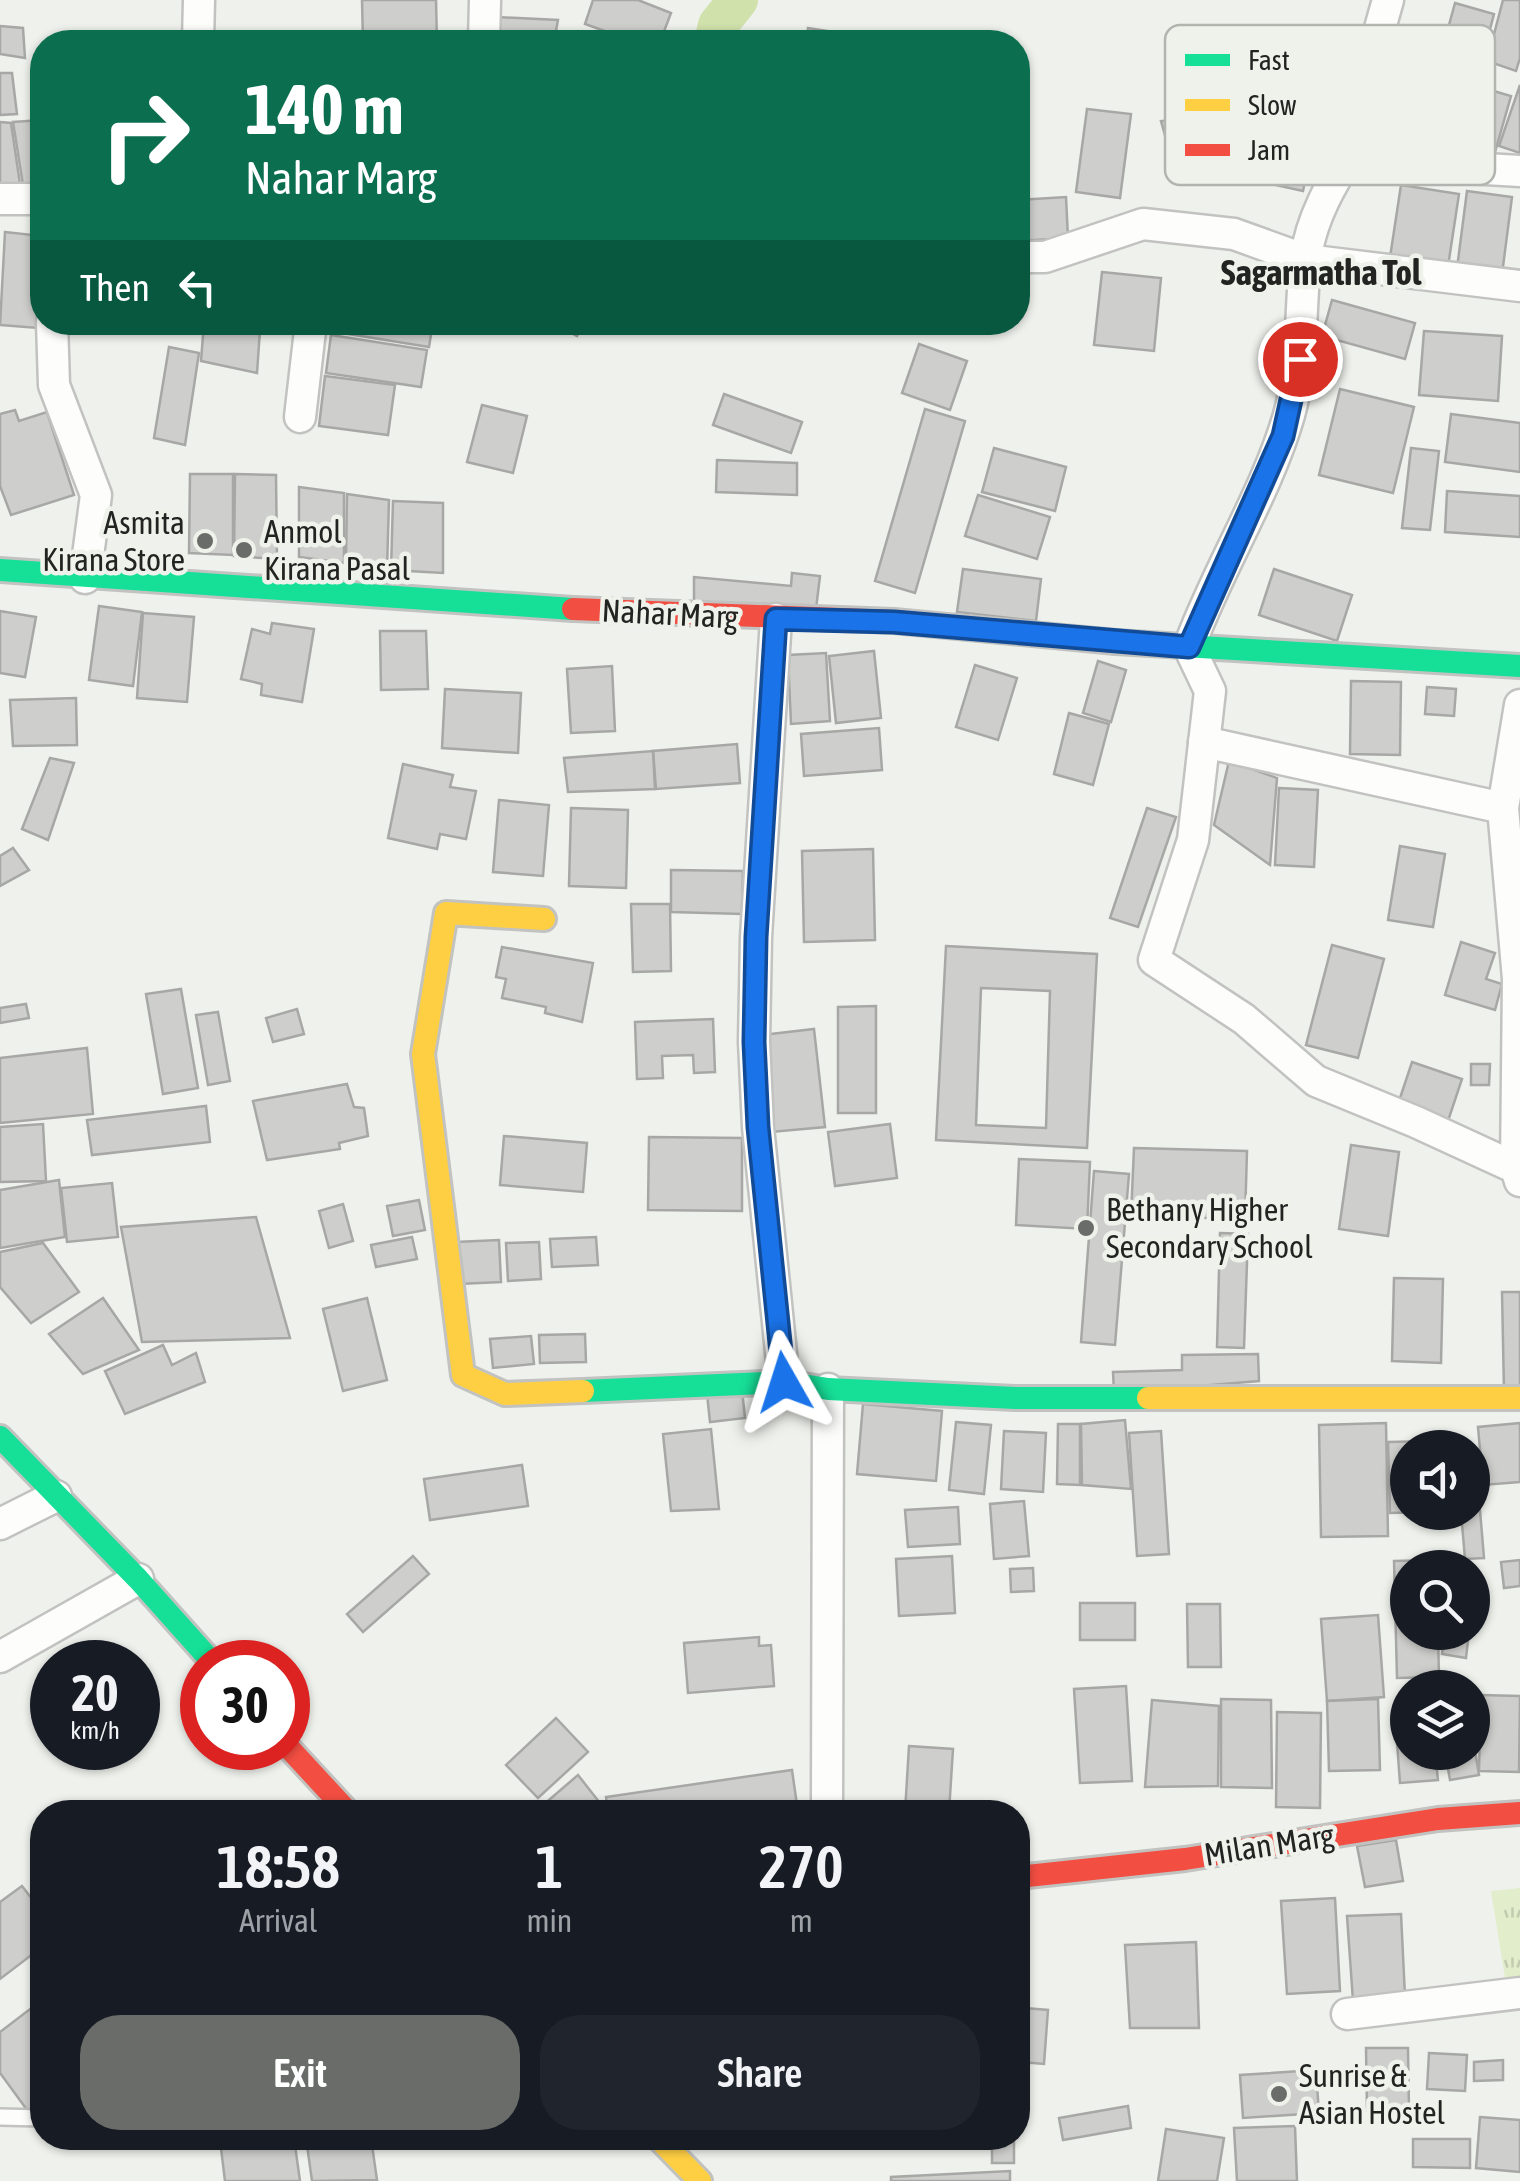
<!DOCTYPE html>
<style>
body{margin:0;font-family:"Asap Condensed",sans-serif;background:#20242c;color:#f1f3f6;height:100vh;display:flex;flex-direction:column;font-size:38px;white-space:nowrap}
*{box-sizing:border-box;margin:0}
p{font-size:32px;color:#9ea1a6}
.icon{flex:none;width:55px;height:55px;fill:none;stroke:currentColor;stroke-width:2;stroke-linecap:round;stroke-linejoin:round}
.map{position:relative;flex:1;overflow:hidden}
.panel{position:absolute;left:30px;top:1800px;width:1000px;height:350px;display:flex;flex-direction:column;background:#171b24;border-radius:40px;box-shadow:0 2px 8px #0004}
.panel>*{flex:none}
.guide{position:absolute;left:30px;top:30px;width:1000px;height:305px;border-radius:40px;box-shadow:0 2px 8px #0004;background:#0b6e4f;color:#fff;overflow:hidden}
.tools{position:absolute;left:1390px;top:1430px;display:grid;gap:20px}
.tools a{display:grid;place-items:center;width:100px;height:100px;border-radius:50%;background:#171b24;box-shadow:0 2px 8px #0004;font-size:50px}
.speed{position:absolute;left:30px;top:1640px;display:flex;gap:20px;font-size:50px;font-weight:700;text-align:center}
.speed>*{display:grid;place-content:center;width:130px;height:130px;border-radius:50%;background:#171b24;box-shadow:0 2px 8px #0004;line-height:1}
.speed small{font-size:25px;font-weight:400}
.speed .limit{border:15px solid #d22;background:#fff;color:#111}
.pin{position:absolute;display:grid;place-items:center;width:85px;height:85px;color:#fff;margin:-42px;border:5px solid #fff;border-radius:50%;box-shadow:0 2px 10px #0007}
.me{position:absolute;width:110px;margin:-55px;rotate:354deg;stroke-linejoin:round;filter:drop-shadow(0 0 8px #0008)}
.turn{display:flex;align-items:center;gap:35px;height:210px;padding:0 50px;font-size:45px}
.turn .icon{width:130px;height:130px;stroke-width:2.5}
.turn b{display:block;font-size:70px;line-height:85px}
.then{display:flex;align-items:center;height:95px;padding:0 50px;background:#0003;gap:20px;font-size:38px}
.eta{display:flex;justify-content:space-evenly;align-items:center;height:170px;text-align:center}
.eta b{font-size:60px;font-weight:600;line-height:70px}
.action{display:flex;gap:20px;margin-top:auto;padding:20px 50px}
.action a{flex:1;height:115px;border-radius:40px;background:#6a6c69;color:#fff;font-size:40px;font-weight:600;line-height:115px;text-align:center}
.action a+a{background:#20242c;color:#f1f3f6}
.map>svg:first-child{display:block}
.park{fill:url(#park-tufts)}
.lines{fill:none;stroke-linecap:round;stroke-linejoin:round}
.canal{stroke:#d0e1ac;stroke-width:40}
.building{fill:#cecfcc;stroke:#a7a8a5;stroke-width:2.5;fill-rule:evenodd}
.lane-casing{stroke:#c2c3c0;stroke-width:20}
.street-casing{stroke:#c2c3c0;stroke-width:35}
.fast-casing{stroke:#c2c3c0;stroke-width:28}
.slow-casing{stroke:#c2c3c0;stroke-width:28}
.jam-casing{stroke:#c2c3c0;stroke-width:28}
.lane{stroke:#fdfdfc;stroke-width:15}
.street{stroke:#fdfdfc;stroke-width:30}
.fast{stroke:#16e098;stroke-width:22}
.slow{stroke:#ffcf43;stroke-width:22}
.jam{stroke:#f24e42;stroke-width:22}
.route-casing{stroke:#114b97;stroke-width:25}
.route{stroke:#1a73e8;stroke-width:18}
.poi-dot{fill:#6a6c69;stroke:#eff2eb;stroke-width:4}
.labels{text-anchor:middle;stroke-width:9;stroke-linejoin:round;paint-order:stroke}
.poi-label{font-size:32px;fill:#232422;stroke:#eff2eb;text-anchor:start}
.street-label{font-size:32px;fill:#232422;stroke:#eff2eb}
.neighbourhood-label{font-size:35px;font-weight:bold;fill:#232422;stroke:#eff2eb}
.key{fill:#eff2eb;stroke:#b2b4af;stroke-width:2.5}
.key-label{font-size:28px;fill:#232422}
</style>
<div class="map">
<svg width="1520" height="2181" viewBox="0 0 1520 2181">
<defs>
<pattern id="park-tufts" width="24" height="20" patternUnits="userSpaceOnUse" patternTransform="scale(2.5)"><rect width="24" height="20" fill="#e2edcc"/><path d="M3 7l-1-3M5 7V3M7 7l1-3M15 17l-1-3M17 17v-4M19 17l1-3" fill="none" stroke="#c2cbaf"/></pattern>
</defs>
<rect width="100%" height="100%" fill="#eff1ec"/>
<!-- park -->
<polygon class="park" points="1520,1888 1520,1976 1505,1978 1491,1891"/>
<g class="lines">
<!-- canal -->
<polyline class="canal" points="714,42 718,25 738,0"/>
</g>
<!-- building -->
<g class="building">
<polygon points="362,0 436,0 437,42 363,42"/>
<polygon points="593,0 638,0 671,13 660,42 635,42 585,24"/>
<polygon points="1503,0 1520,0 1520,58 1516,71 1487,61"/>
<polygon points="1455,3 1494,14 1489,33 1473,28 1469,43 1488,48 1482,71 1463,66 1461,75 1437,69"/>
<polygon points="497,17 558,20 554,42 496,38"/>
<polygon points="0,26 23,28 25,58 0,54"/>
<polygon points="808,28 866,37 865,42 806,42"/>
<polygon points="0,73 12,73 17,114 0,115"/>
<polygon points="1470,84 1511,96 1495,152 1455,141"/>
<polygon points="1520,85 1520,153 1499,146"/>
<polygon points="1181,95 1234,101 1245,132 1174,167 1161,121 1185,119"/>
<polygon points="1087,109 1131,114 1120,198 1076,192"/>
<polygon points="42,120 42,184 23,185 13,122"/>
<polygon points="0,122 11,123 20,184 0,184"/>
<polygon points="1288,137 1313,143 1303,191 1244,178 1251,152"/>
<polygon points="1401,185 1459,194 1447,273 1389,264"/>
<polygon points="1467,191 1512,197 1501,282 1456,276"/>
<polygon points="1066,197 1068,238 1018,241 1018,200"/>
<polygon points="5,232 42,236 38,328 0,325"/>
<polygon points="1102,272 1161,278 1154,351 1094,345"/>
<polygon points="1332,300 1415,323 1405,359 1322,336"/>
<polygon points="204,322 226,322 260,330 257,373 201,361"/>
<polygon points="343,322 433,322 429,347 342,333"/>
<polygon points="551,322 584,322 577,336"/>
<polygon points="1424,331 1502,336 1498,401 1419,395"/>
<polygon points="331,335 427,350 421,387 326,373"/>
<polygon points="919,344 967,361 950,410 902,393"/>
<polygon points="169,347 199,353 185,445 154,438"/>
<polygon points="325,376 395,385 388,435 319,426"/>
<polygon points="1340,389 1414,407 1393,493 1319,475"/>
<polygon points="724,394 802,422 791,453 713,425"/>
<polygon points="482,405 527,416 513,473 467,462"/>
<polygon points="925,409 965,421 915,593 875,581"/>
<polygon points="15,410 19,421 47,412 74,495 11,515 0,486 0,414"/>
<polygon points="1451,414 1520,423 1520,472 1445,462"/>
<polygon points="994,448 1066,467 1055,511 982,492"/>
<polygon points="1411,448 1439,451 1430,530 1402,528"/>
<polygon points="717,460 797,463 797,495 716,492"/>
<polygon points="190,474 233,474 233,555 189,553"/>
<polygon points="235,474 276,475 277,559 234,556"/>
<polygon points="299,487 344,493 344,563 299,557"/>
<polygon points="1447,491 1520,496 1520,537 1445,532"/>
<polygon points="347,494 389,500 387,569 346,562"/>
<polygon points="978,495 1050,517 1037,559 965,536"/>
<polygon points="393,501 443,503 443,573 391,570"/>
<polygon points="963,569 1041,579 1036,621 957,612"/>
<polygon points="1274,569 1352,595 1337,641 1259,615"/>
<polygon points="792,573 820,576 816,609 694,601 694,577 791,586"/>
<polygon points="99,606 142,612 133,686 89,680"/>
<polygon points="0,611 36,617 25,677 0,673"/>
<polygon points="143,613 194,617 187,702 137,698"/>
<polygon points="272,623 314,629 302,702 261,695 262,684 241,679 252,629 270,634"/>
<polygon points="380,631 426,631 428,689 381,690"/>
<polygon points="874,651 881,718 836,723 829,656"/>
<polygon points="826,653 830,721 791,724 788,655"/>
<polygon points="1098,661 1126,670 1111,722 1083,713"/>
<polygon points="975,665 1017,678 998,740 956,727"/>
<polygon points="612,666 615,731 571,733 567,669"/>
<polygon points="1351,681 1401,682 1400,755 1350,754"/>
<polygon points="1427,687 1456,689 1454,716 1425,714"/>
<polygon points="445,689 521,693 518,753 442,748"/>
<polygon points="76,698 77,745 13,746 10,700"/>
<polygon points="1069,713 1109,724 1093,785 1054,774"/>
<polygon points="879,728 882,770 804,776 801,734"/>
<polygon points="737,744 740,783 656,789 653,751"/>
<polygon points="653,751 655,789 568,792 564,758"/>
<polygon points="50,758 74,763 48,840 22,829"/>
<polygon points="1229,761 1277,778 1270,865 1214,825"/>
<polygon points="403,764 453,775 450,787 476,791 466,839 440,834 437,849 388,838"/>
<polygon points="1279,788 1318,790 1314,867 1275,865"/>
<polygon points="499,800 549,805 543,876 493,872"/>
<polygon points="571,808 628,810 626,888 569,886"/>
<polygon points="1147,808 1176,817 1138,927 1110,918"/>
<polygon points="1400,846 1445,854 1433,927 1388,920"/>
<polygon points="13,848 29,870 0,886 0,856"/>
<polygon points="873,849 875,940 804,942 802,851"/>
<polygon points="671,870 743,871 742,914 671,912"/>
<polygon points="631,904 670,904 671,971 633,972"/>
<polygon points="1461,942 1495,953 1486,979 1502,984 1495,1010 1445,995"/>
<polygon points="1332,945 1384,959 1358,1058 1306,1045"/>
<path d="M946,946L1097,954L1087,1148L936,1140ZM981,988L1050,991L1046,1128L976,1125Z"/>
<polygon points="502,947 593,963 582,1022 545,1013 546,1007 502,998 506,979 496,977"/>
<polygon points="181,989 198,1088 163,1094 146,994"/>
<polygon points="26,1004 29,1018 0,1023 0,1008"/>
<polygon points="876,1006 876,1113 838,1113 838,1007"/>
<polygon points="297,1009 304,1034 273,1042 266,1018"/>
<polygon points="218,1012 230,1081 208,1085 196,1015"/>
<polygon points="713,1019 715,1072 694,1073 693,1055 662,1056 663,1078 637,1079 635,1022"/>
<polygon points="814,1029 825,1127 771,1132 761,1035"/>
<polygon points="87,1048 93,1114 0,1123 0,1058"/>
<polygon points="1412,1062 1462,1079 1447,1124 1397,1107"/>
<polygon points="1471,1064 1490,1064 1489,1085 1471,1085"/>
<polygon points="347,1084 354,1107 364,1108 368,1136 339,1143 340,1149 267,1160 253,1101"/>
<polygon points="206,1106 210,1142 92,1155 87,1120"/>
<polygon points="43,1124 46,1181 0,1182 0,1127"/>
<polygon points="890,1124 897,1178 835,1186 828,1132"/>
<polygon points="504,1136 587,1143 583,1192 500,1185"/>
<polygon points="649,1137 742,1138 742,1211 648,1210"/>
<polygon points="1351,1145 1399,1152 1388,1236 1339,1229"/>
<polygon points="1134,1148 1247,1151 1245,1219 1131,1216"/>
<polygon points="1019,1159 1090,1162 1087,1229 1016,1225"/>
<polygon points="1094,1171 1129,1174 1115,1345 1081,1342"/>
<polygon points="59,1180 65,1237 0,1248 0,1190"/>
<polygon points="112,1183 118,1237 67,1242 61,1188"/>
<polygon points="419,1200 425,1230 393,1236 387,1206"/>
<polygon points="343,1204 353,1241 329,1248 319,1211"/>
<polygon points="256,1217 290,1338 142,1342 121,1227"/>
<polygon points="1220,1233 1248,1234 1244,1348 1217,1347"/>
<polygon points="412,1237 417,1259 376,1267 371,1245"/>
<polygon points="596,1237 598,1265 552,1267 550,1239"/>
<polygon points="499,1240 501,1282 459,1284 456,1242"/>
<polygon points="539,1242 541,1279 508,1281 506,1243"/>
<polygon points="43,1243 79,1292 31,1323 0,1287 0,1252"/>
<polygon points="1394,1278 1443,1279 1441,1363 1392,1361"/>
<polygon points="1502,1292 1520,1292 1520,1392 1504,1392"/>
<polygon points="103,1298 139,1350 83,1374 49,1334"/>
<polygon points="367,1298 387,1380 343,1391 323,1309"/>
<polygon points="585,1334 586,1362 540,1363 539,1335"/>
<polygon points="531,1336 534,1364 493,1368 490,1339"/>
<polygon points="163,1345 172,1365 196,1353 205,1382 125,1414 105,1371"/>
<polygon points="1258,1354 1259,1381 1114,1393 1113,1372 1182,1370 1182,1355"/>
<polygon points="742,1390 745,1418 710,1422 707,1394"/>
<polygon points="863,1404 942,1411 936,1481 857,1474"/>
<polygon points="1125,1420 1131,1489 1082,1485 1081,1424"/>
<polygon points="956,1422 991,1425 984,1494 949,1490"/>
<polygon points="1386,1423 1388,1536 1321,1537 1319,1425"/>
<polygon points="1520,1423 1520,1482 1483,1485 1478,1427"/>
<polygon points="1058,1424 1080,1424 1080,1485 1057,1484"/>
<polygon points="711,1429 719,1509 671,1511 663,1434"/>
<polygon points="1004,1431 1046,1433 1043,1492 1001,1489"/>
<polygon points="1161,1431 1169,1554 1137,1556 1129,1433"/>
<polygon points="1432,1441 1432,1448 1408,1448 1408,1512 1426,1512 1390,1513 1388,1442"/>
<polygon points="522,1465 528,1506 430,1520 424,1479"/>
<polygon points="1024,1501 1029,1556 994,1559 990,1504"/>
<polygon points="958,1507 960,1544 908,1547 905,1510"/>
<polygon points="1480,1510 1484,1558 1465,1559 1461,1512"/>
<polygon points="413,1556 429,1574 363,1632 347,1614"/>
<polygon points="952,1556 955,1613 899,1616 896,1559"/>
<polygon points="1435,1560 1436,1568 1408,1568 1408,1632 1438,1632 1439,1677 1397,1678 1394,1561"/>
<polygon points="1520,1560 1520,1586 1504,1588 1501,1562"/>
<polygon points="1033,1568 1034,1591 1011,1592 1010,1569"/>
<rect x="1080" y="1603" width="55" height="37"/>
<polygon points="1187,1604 1220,1604 1221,1667 1188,1667"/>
<polygon points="1378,1615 1384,1697 1327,1701 1321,1619"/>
<polygon points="1445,1632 1469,1632 1466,1658 1442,1654"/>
<polygon points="759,1637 759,1646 771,1645 774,1686 688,1693 684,1643"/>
<polygon points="1126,1686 1132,1781 1080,1783 1074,1689"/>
<polygon points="1481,1695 1520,1696 1519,1772 1479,1771"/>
<polygon points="1221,1699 1271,1700 1272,1788 1221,1787"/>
<polygon points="1378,1699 1380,1770 1329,1771 1327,1701"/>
<polygon points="1152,1700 1219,1706 1218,1786 1145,1787"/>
<polygon points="1277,1712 1321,1713 1320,1808 1276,1807"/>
<polygon points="556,1718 588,1752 538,1798 506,1765"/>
<polygon points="1473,1739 1479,1775 1450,1780 1445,1752 1472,1752"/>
<polygon points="1408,1742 1408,1752 1435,1752 1438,1780 1400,1783 1397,1743"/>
<polygon points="909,1746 953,1749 949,1812 905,1812"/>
<polygon points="792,1770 798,1812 608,1812 606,1797"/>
<polygon points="578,1775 600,1803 589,1812 535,1812"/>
<polygon points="1396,1840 1403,1881 1365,1887 1357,1846"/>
<polygon points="22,1886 42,1912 42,1947 0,1979 0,1902"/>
<polygon points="1335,1898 1340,1991 1287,1994 1281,1901"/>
<polygon points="1401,1914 1405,1996 1353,2001 1347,1916"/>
<polygon points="1196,1942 1199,2028 1130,2028 1125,1945"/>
<polygon points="42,2000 42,2105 30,2114 0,2073 0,2032"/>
<polygon points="1025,2008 1048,2010 1044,2064 1021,2062"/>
<polygon points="1366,2048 1408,2048 1409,2111 1367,2111"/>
<polygon points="1429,2053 1467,2055 1465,2091 1427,2089"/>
<polygon points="1503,2060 1503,2080 1474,2081 1474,2062"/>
<polygon points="1316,2070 1319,2113 1243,2118 1240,2075"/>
<polygon points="1128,2106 1131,2128 1063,2140 1059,2118"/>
<polygon points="1480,2117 1520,2120 1520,2172 1476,2168"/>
<polygon points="1295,2126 1297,2181 1237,2181 1234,2128"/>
<polygon points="1166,2129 1224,2138 1217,2181 1158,2181"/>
<polygon points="240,2138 294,2138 300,2181 225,2181 220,2140"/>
<polygon points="306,2138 371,2138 377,2180 312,2181"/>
<polygon points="937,2138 987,2138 987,2141 937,2142"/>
<rect x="992" y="2138" width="22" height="25"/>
<polygon points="1413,2139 1470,2139 1470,2168 1413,2167"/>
<polygon points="1010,2171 1010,2181 891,2181 891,2177"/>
</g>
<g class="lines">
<defs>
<polyline id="lane" points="0,2117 42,2118"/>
<g id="street">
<polyline points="198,42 199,0"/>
<polyline points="484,42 485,0"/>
<polyline points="1356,145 1360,99 1388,0"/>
<path d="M1520,171L1469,168L1356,145C1332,182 1310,219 1305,263C1300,314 1303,365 1289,415C1267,492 1217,570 1189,647L1210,691L1193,840L1154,960L1244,1019L1316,1081L1416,1122L1516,1168L1520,1181"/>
<polyline points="0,199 42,199"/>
<polyline points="1018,257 1045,257 1143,224 1234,234 1306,260 1520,286"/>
<polyline points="52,322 54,385 96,495 85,578"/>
<polyline points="300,417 311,322"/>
<polyline points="776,619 756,937 754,1042 758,1127 784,1382"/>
<polyline points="1204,742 1503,808 1520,705"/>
<polyline points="1503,808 1518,979 1516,1168"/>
<polyline points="0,1524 56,1496"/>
<polyline points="0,1657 138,1579"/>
<polyline points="827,1812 828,1389"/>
<polyline points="1347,2014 1520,1993"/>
</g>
<g id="fast">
<polyline points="0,570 573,609"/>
<polyline points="1116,642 1520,666"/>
<polyline points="583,1391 784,1382 828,1389 1015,1398 1148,1398"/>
<polyline points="0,1437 138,1579 212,1662"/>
</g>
<g id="slow">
<polyline points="544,919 446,913 423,1054 463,1375 505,1394 583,1391"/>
<polyline points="1148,1398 1520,1398"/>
<polyline points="658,2138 700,2181"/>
</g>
<g id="jam">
<polyline points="573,609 894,621 1116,642"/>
<polyline points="288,1747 348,1812"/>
<polyline points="1018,1877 1185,1859 1438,1819 1520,1813"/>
</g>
</defs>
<!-- lane casing -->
<use href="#lane" class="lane-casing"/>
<!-- street casing -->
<use href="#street" class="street-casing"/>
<!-- fast casing -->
<use href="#fast" class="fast-casing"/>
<!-- slow casing -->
<use href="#slow" class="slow-casing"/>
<!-- jam casing -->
<use href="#jam" class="jam-casing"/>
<!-- lane -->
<use href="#lane" class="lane"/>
<!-- street -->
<use href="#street" class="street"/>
<!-- fast -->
<use href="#fast" class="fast"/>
<!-- slow -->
<use href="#slow" class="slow"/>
<!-- jam -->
<use href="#jam" class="jam"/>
</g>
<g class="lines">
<defs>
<polyline id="route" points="784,1382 758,1127 754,1042 756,937 776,619 894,622 1189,647 1283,436 1300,359"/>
</defs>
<!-- route casing -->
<use href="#route" class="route-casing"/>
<!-- route -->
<use href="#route" class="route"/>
</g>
<!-- markers -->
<g class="poi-dot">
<circle cx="205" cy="541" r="10"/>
<circle cx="244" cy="550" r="10"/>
<circle cx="1086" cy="1228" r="10"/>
<circle cx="1279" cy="2094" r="10"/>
</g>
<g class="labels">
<!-- poi labels -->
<g class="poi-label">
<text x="185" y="534" text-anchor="end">Asmita<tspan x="185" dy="37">Kirana Store</tspan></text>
<text x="264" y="543">Anmol<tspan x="264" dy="37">Kirana Pasal</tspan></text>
<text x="1106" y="1221">Bethany Higher<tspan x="1106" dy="37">Secondary School</tspan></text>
<text x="1299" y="2087">Sunrise &amp;<tspan x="1299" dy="37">Asian Hostel</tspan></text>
</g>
<!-- street labels -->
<g class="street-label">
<text transform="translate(670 614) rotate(3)" y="11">Nahar Marg</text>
<text transform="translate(1269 1845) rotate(-9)" y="11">Milan Marg</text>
</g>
<!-- neighbourhood labels -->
<g class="neighbourhood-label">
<text x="1321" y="285">Sagarmatha Tol</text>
</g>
</g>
<!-- legend -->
<rect x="1165" y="25" width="330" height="160" rx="15" class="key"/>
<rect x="1185" y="54" width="45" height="12" fill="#16e098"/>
<rect x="1185" y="99" width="45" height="12" fill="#ffcf43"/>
<rect x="1185" y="144" width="45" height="12" fill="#f24e42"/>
<g class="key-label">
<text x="1248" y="70">Fast</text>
<text x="1248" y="115">Slow</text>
<text x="1248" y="160">Jam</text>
</g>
</svg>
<div class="tools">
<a><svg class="icon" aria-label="sound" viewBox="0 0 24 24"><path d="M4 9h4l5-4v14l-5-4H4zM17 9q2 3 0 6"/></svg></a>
<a><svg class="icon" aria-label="search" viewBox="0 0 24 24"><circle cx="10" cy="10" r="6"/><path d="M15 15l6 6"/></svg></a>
<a><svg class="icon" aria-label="layers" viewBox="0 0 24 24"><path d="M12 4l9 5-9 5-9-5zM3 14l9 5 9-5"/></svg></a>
</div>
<div class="speed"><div>20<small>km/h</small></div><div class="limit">30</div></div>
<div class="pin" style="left:1300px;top:359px;background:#d93025"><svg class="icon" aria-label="arrive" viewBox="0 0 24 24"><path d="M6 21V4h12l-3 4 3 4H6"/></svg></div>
<svg class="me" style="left:784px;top:1382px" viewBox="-20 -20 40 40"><path d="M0-17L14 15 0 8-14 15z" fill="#1a73e8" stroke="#fff" stroke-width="4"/></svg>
<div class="guide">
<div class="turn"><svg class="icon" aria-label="right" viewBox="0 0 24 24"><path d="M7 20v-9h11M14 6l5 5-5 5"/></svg><div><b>140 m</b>Nahar Marg</div></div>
<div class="then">Then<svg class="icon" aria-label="left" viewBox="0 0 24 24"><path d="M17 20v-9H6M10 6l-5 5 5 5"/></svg></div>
</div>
<section class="panel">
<div class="eta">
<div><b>18:58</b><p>Arrival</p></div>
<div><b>1</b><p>min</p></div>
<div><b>270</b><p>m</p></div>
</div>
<div class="action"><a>Exit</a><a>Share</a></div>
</section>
</div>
